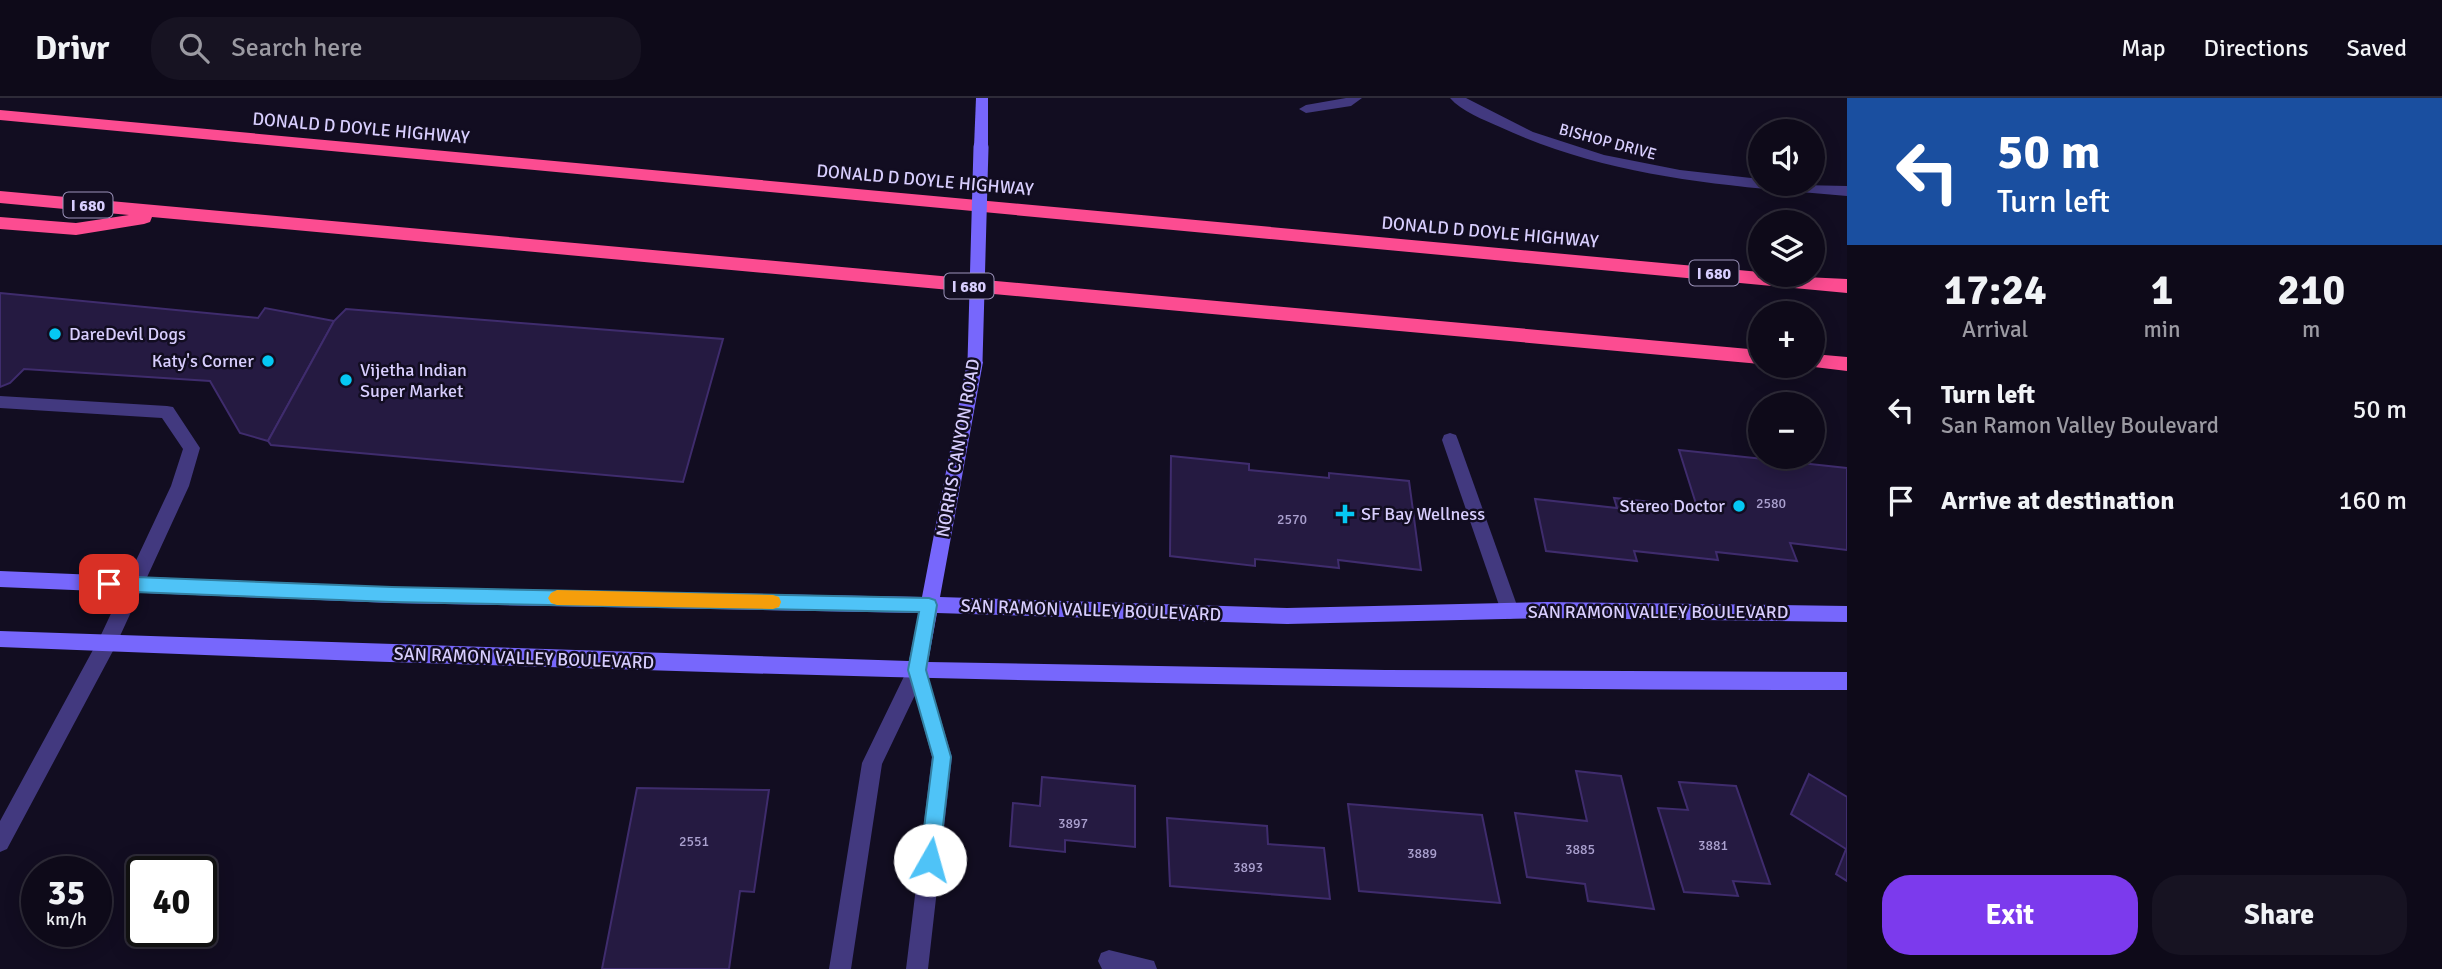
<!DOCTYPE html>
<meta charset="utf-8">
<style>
body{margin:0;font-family:Signika,sans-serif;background:#171322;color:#f1f3f6;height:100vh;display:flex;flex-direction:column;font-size:26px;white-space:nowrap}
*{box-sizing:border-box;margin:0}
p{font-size:23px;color:#9b9aa2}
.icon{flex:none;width:38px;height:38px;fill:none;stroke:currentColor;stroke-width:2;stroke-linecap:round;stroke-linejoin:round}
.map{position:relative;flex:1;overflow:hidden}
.details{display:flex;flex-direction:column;background:#0e0a19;width:595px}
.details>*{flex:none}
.banner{background:#1a4fa0;color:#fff;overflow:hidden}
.buttons{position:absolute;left:1748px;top:21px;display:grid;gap:14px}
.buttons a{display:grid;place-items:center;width:77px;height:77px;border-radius:50%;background:#0e0a19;box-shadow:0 4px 18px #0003,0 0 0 2px #2e2b38;font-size:35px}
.speed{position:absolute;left:21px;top:758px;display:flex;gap:14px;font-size:35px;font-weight:700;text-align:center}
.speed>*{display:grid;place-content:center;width:91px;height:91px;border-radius:50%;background:#0e0a19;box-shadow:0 4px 18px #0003,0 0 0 2px #2e2b38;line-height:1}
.speed small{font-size:18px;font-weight:400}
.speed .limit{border:4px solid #111;border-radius:10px;background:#fff;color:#111}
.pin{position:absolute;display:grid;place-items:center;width:60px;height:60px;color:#fff;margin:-30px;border-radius:14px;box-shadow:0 4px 10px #0006}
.me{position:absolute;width:77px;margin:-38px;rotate:7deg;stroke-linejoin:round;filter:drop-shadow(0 0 5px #0008)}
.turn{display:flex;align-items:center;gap:24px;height:147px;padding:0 35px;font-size:32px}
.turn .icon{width:91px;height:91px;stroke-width:2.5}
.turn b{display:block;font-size:49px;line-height:60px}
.eta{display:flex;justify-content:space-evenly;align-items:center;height:119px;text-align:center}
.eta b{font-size:42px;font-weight:800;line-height:49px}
.button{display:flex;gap:14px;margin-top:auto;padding:14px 35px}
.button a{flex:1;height:80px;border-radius:28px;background:#7c3aed;color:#fff;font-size:28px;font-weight:800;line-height:80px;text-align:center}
.button a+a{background:#171322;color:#f1f3f6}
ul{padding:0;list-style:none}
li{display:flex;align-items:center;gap:21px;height:91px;padding:0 35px}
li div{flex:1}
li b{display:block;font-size:26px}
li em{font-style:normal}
header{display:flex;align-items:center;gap:42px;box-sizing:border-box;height:98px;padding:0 35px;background:#0e0a19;border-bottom:2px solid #2e2b38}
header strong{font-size:33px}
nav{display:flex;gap:38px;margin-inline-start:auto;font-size:24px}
.search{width:490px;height:63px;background:#171322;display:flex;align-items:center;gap:18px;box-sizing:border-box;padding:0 24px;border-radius:28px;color:#9b9aa2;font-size:26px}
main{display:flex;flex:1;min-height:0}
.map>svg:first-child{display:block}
.building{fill:#251a41;stroke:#3f2c6d;stroke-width:2}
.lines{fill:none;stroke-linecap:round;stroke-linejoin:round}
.service{fill:#42397f;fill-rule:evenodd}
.minor{fill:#42397f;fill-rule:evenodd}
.tertiary{fill:#42397f;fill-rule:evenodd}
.secondary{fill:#7767fc;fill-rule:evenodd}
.motorway{fill:#fc4c91;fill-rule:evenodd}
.secondary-bridge{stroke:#7767fc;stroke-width:15}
.route{fill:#4fc3f7;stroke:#337fa1;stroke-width:2}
.slow{fill:#f59e0b}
.poi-dot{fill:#05c8f3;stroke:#120d21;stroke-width:2.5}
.labels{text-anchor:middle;stroke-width:5;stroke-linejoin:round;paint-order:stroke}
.number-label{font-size:14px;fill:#aba1cf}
.far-street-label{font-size:16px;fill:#d8cefe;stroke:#120d21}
.shield{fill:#120d21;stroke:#9d94bc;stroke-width:2}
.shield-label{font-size:16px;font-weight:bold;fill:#d8cefe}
.street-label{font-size:18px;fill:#d8cefe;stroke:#120d21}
.poi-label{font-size:18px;fill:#d8cefe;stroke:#120d21;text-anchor:start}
</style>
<header>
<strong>Drivr</strong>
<div class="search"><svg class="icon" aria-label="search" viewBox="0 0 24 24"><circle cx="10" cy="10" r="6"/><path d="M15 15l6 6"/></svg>Search here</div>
<nav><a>Map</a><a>Directions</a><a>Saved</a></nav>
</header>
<main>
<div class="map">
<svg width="1847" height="871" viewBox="0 0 1847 871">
<rect width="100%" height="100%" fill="#120d21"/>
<!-- building -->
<g class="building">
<polygon points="0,195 258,220 265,210 334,223 268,343 240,335 210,283 24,271 10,285 0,289"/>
<polygon points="346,211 723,241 683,384 271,347 268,343 334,223"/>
<polygon points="1679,352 1847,370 1847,452 1790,445 1797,463 1716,454 1718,462 1634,453 1637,463 1546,453 1535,401 1617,410 1614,400 1697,409"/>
<polygon points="1171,358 1249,366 1249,372 1329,380 1329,375 1409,383 1421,472 1338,462 1339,470 1255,461 1255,468 1170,458"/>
<polygon points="1576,673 1621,678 1654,811 1588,803 1585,786 1527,779 1515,715 1587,723"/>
<polygon points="1809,676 1847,699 1847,783 1836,776 1846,751 1791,716"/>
<polygon points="1042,679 1135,688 1135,749 1065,742 1065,754 1010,748 1013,705 1040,708"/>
<polygon points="1679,684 1736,688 1770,786 1733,783 1738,798 1684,794 1658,710 1688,712"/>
<polygon points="637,690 769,692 754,794 740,793 729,871 602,871"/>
<polygon points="1348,706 1482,717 1500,805 1359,793"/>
<polygon points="1167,720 1267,728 1268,746 1324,750 1330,801 1170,788"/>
</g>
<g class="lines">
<!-- service -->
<g class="service">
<polygon points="1346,0 1362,0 1351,8 1306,15 1299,11 1306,7"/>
<polygon points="0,298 167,308 173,309 200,350 189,388 114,551 7,751 0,754 0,723 100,539 171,388 183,351 162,320 0,310"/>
<polygon points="1450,335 1456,337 1458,342 1519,513 1516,519 1510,521 1504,519 1501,513 1442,342 1444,337"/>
</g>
<!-- minor -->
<g class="minor">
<path d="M1450,0H1466L1533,34L1604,57L1680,72L1760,81V86L1847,88V98C1728,88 1610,80 1500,29C1484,22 1461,13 1450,0Z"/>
<polygon points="1109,852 1154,863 1157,871 1102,871 1098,863 1101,855"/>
</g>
<!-- tertiary -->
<polygon class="tertiary" points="917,563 924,566 926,572 952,659 928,871 906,871 932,659 915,597 882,666 851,871 829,871 862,665 910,566"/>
<!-- secondary -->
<g class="secondary">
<polygon points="976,0 988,0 988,49 981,53 974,49"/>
<path d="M975,258L983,264L940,499L1287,510L1546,504L1847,508V524L1546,520L1287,526L937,515L928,564L1385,572L1847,574V592C1231,592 616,574 0,549V533L909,563L919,515L392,505L0,489V473L392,489L922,499L967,264Z"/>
</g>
<!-- motorway -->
<g class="motorway">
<polygon points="0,12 1760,174 1760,177 1847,181 1847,195 0,22"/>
<polygon points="0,93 1760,252 1760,266 152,119 150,124 144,126 76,137 0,131 0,119 76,125 129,117 0,105"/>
<polygon points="1813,256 1847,259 1847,273 1806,268 1813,268"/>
</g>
<!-- secondary-bridge -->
<polyline class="secondary-bridge" points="975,264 981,49"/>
</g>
<!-- route -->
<polygon class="route" points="109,478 392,489 929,500 935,502 937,507 926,572 951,659 939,762 937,769 930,772 923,769 920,762 933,659 908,572 919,514 392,504 109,493 103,491 100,486 103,481"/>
<!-- slow -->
<polygon class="slow" points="557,492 773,497 779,499 781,504 779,509 773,511 557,507 551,505 548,500 551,495"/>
<!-- markers -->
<g class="poi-dot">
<circle cx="55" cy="236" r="7"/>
<circle cx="268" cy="263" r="7"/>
<circle cx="346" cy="282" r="7"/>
<circle cx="1739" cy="408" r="7"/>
<path d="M1341.5 405.5h7v7h7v7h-7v7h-7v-7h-7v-7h7z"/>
</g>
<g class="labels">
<!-- number labels -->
<g class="number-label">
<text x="1771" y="410">2580</text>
<text x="1292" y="426">2570</text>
<text x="1073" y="730">3897</text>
<text x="694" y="748">2551</text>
<text x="1713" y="752">3881</text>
<text x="1580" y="756">3885</text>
<text x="1422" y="760">3889</text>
<text x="1248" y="774">3893</text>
</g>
<!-- far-street labels -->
<g class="far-street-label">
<text transform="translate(1608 43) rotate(15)" y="6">BISHOP DRIVE</text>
</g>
<!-- shield labels -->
<g class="shield">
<rect x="63.5" y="94.5" width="49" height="25" rx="5"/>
<rect x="1689.5" y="162.5" width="49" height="25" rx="5"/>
<rect x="944.5" y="175.5" width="49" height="25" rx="5"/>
</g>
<g class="shield-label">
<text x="88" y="113">I 680</text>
<text x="1714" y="181">I 680</text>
<text x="969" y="194">I 680</text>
</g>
<!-- street labels -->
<g class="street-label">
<text transform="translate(361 30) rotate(5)" y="6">DONALD D DOYLE HIGHWAY</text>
<text transform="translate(925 82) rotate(5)" y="6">DONALD D DOYLE HIGHWAY</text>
<text transform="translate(1490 134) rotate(5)" y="6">DONALD D DOYLE HIGHWAY</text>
<text transform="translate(958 350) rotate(-80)" y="6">NORRIS CANYON ROAD</text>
<text transform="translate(1091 512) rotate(2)" y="6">SAN RAMON VALLEY BOULEVARD</text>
<text x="1658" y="520">SAN RAMON VALLEY BOULEVARD</text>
<text transform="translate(524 560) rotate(2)" y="6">SAN RAMON VALLEY BOULEVARD</text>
</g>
<!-- poi labels -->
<g class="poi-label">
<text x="69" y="242">DareDevil Dogs</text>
<text x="254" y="269" text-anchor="end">Katy's Corner</text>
<text x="360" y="278">Vijetha Indian<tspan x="360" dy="21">Super Market</tspan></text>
<text x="1725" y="414" text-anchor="end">Stereo Doctor</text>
<text x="1361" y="422">SF Bay Wellness</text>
</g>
</g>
</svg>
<div class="buttons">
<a><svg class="icon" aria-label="sound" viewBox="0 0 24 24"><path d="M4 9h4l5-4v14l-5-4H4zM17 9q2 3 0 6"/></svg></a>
<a><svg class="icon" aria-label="layers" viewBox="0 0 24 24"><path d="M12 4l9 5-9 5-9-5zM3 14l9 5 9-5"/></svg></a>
<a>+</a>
<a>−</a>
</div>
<div class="speed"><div>35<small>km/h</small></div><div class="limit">40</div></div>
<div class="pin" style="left:109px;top:486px;background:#d93025"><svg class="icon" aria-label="arrive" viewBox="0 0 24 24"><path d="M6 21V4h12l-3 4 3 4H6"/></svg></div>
<svg class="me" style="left:930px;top:762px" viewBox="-20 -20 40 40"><circle r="19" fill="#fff"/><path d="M0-13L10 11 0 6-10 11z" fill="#4fc3f7"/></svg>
</div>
<section class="details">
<div class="banner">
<div class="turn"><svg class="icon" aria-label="left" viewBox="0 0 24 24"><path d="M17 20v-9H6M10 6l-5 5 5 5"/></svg><div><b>50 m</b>Turn left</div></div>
</div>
<div class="eta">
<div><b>17:24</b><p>Arrival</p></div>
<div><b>1</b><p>min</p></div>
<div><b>210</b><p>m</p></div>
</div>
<ul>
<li><svg class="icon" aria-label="left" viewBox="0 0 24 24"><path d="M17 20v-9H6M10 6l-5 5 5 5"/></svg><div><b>Turn left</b><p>San Ramon Valley Boulevard</p></div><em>50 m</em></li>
<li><svg class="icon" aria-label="arrive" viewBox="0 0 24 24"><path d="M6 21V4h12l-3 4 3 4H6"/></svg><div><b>Arrive at destination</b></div><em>160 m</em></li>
</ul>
<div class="button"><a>Exit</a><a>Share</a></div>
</section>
</main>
